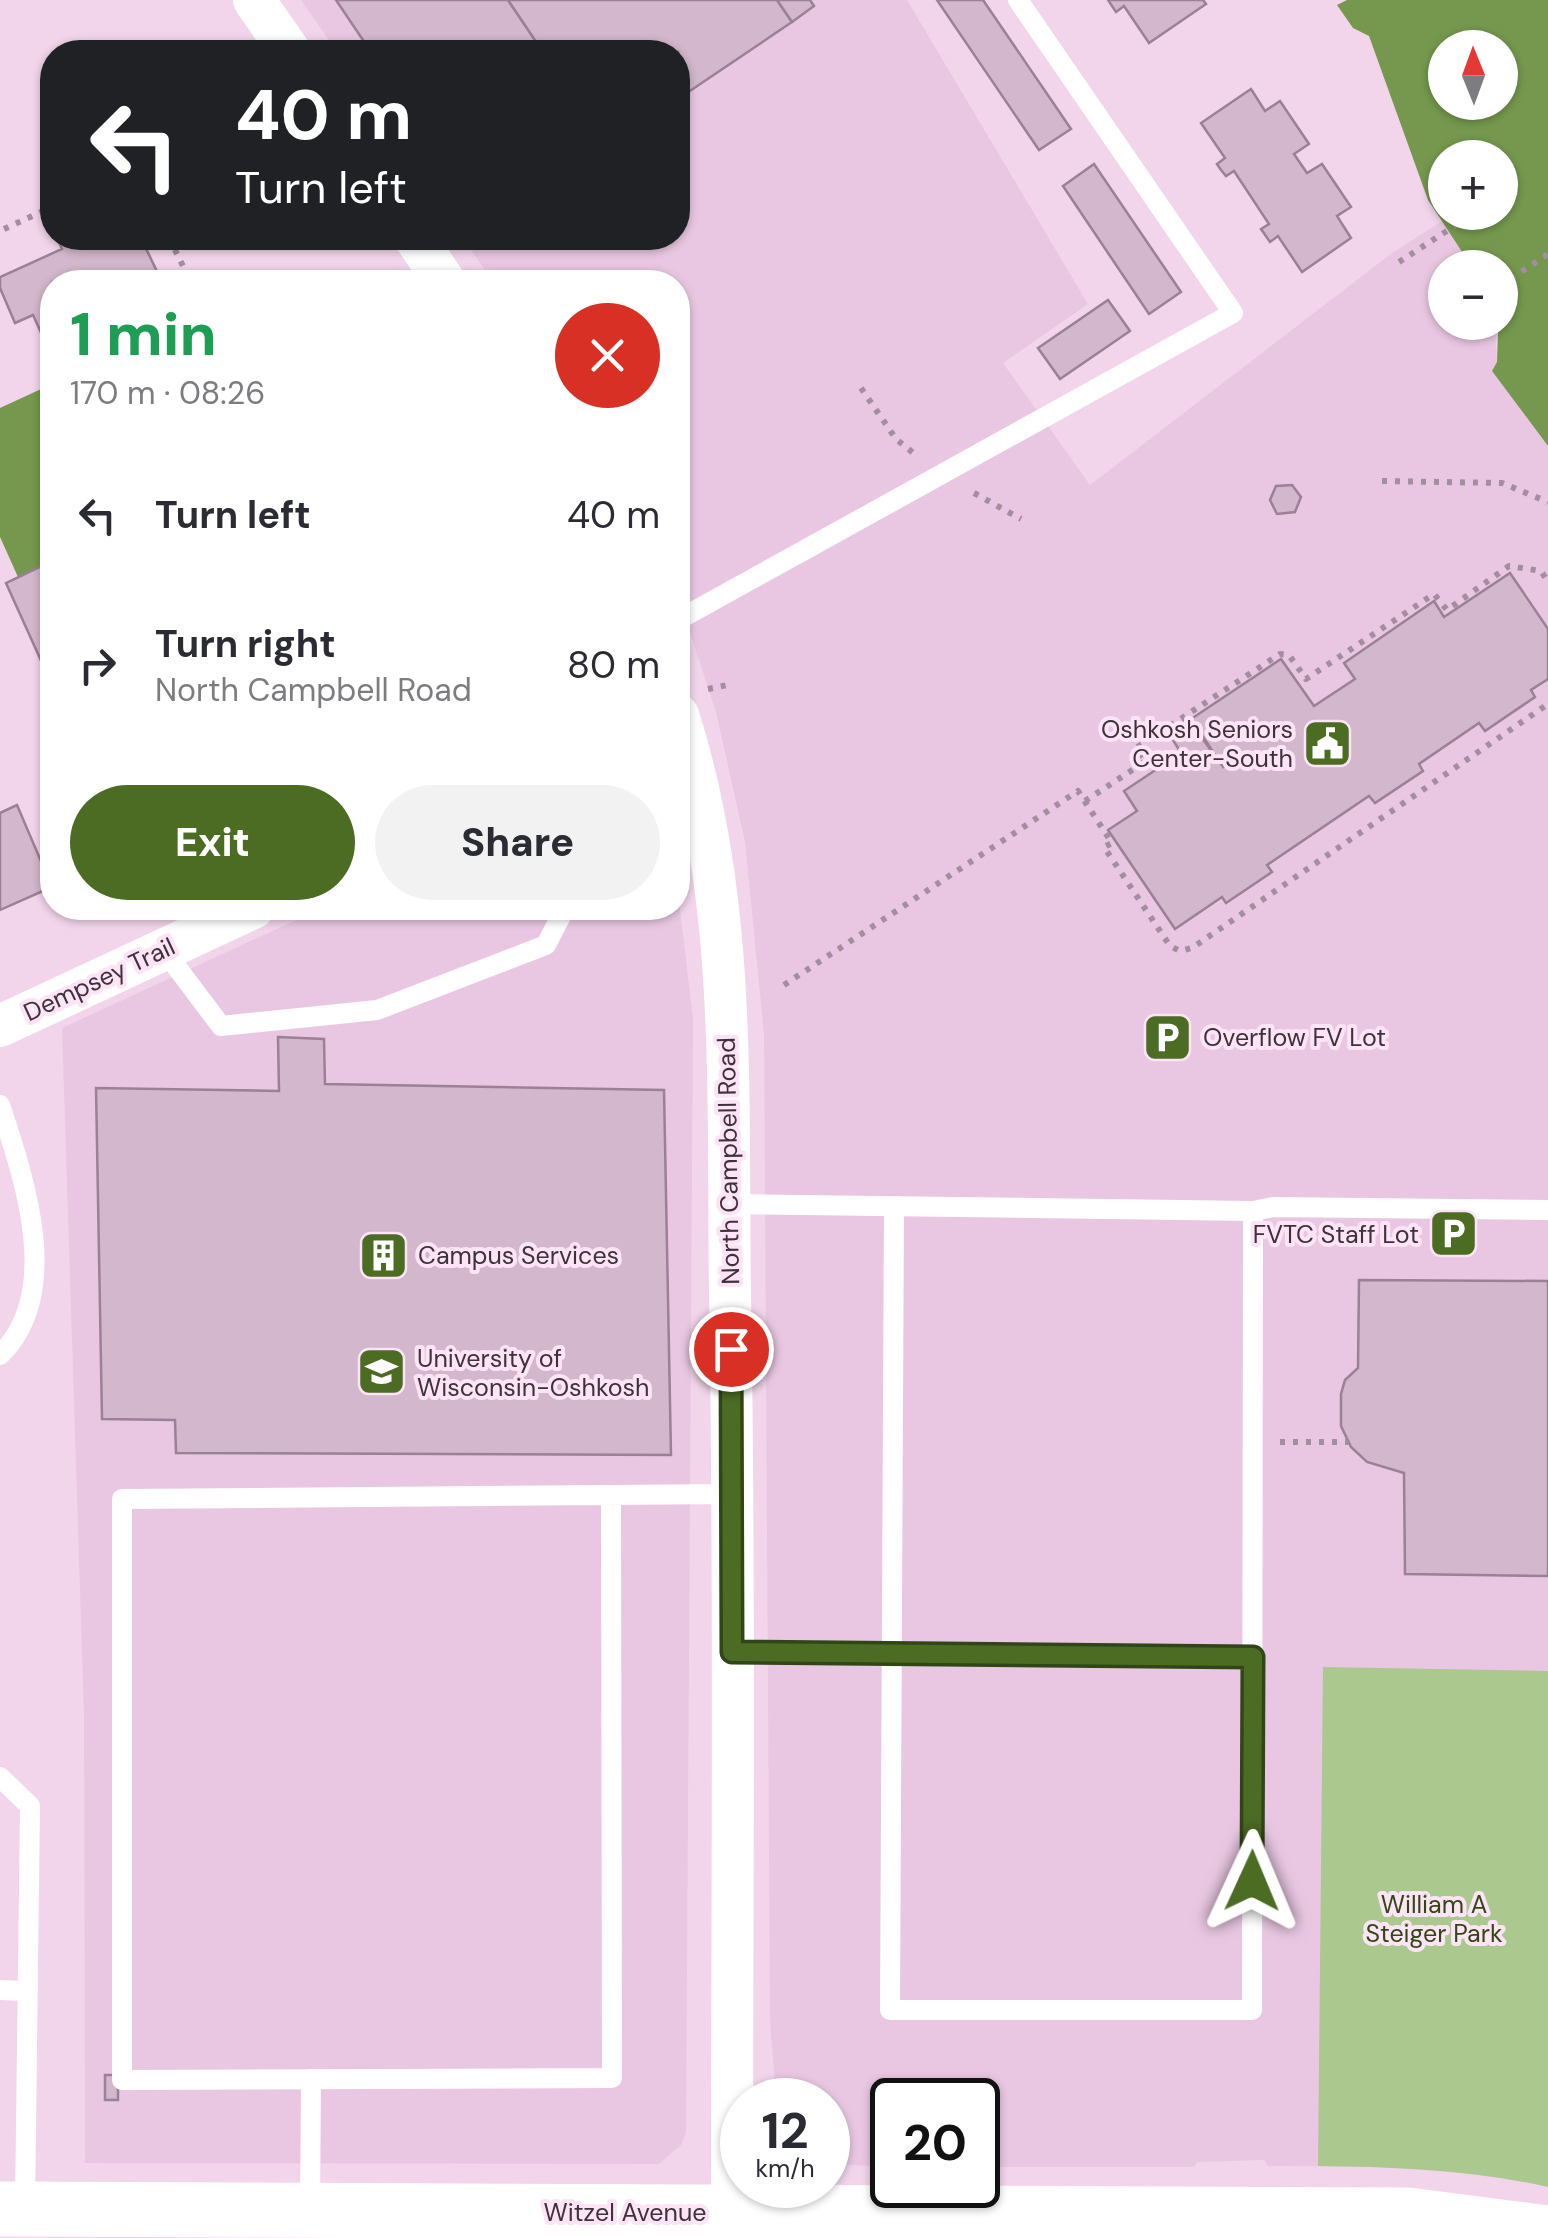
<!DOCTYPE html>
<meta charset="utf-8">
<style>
body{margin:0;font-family:"DM Sans",sans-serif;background:#f2f2f3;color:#2b2b33;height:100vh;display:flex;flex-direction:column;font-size:38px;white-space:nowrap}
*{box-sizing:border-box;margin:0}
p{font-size:32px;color:#7c7c81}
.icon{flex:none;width:55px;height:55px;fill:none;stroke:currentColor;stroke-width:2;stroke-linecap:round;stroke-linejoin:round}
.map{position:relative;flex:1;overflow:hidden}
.panel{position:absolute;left:40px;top:270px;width:650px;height:650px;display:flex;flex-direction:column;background:#fff;border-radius:40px;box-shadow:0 2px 8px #0004}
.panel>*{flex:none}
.guide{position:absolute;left:40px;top:40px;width:650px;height:210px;border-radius:40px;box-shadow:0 2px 8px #0004;background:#202124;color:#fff;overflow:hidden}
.needle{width:65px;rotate:359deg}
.buttons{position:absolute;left:1428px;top:30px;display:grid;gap:20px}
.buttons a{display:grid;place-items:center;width:90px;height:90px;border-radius:50%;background:#fff;box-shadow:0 2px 8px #0004;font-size:50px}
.speed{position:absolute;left:720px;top:2078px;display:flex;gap:20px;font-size:50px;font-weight:700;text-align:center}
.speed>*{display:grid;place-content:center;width:130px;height:130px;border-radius:50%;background:#fff;box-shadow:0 2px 8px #0004;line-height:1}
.speed small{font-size:25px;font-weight:400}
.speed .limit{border:5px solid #111;border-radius:15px;background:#fff;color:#111}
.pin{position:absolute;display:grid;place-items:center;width:85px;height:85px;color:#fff;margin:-42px;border:5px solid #fff;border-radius:50%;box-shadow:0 2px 10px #0007}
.me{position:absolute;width:110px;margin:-55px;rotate:1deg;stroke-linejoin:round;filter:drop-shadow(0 0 8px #0008)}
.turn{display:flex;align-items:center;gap:35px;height:210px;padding:0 30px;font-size:45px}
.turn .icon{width:130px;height:130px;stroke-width:2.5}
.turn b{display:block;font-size:70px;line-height:85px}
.round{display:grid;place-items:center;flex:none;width:105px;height:105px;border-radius:52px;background:#f2f2f3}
.headline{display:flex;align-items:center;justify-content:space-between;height:170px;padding:0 30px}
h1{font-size:60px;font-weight:800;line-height:75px;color:#1e9e55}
.primary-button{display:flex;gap:20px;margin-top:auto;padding:20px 30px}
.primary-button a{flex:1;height:115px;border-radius:60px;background:#4c6c23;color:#fff;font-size:40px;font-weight:800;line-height:115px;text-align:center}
.primary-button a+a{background:#f2f2f3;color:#2b2b33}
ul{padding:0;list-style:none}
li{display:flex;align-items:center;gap:30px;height:150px;padding:0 30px}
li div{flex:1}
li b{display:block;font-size:38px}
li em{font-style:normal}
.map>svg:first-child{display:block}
.built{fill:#e9c7e2}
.green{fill:#abc88e}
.water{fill:#75984e;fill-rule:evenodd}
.building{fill:#d3b7cc;stroke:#9b8195;stroke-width:2.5}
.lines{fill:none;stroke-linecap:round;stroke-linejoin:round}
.path{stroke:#a38e9f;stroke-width:6;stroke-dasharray:5 8;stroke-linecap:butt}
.lane{stroke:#fff;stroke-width:20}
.street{stroke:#fff;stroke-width:42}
.secondary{stroke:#fff;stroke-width:55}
.route-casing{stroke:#314617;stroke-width:25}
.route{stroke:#4c6c23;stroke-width:18}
.labels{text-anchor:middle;stroke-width:8;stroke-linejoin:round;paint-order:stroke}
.poi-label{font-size:25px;fill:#3d323b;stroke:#fce4f6;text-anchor:start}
.street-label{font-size:25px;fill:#3d323b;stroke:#fce4f6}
.park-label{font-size:25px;fill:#304711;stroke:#fce4f6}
</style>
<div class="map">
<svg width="1548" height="2238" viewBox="0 0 1548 2238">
<rect width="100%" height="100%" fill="#f2d5eb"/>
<!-- built -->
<g class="built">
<polygon points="301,0 907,0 1088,304 1003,363 1090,485 1392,253 1442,221 1472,267 1445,268 1445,322 1495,323 1497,363 1492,371 1548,446 1548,2187 1494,2175 1407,2167 1268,2166 1264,2160 1197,2162 1194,2167 978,2167 978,2100 892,2100 892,2167 834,2164 828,2162 828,2100 776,2100 770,2020 764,1034 745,842 716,712 678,596 678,282 493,282 463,238 678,238 678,52 337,52"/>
<polygon points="678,893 693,1018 686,2133 681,2145 659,2164 85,2163 84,1715 62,1028 322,908 678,908"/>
</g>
<!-- green -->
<path class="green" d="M1323,1667L1548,1671V2187C1472,2170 1396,2167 1318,2166Z"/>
<!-- water -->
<g class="water">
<path d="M1347,0H1548V446L1492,371L1497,362L1500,268L1472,267L1428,200L1369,36L1353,28L1337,5ZM1445,48H1500V102H1445ZM1445,158H1500V212H1445Z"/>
<polygon points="52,384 52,561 18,577 0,537 0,408"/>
</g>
<!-- building -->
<g class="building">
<polygon points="336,0 508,0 543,52 371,52"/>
<polygon points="508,0 777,0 792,22 678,99 678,52 543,52"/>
<polygon points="777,0 810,0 814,6 792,22"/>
<polygon points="937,0 983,0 1071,129 1039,150"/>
<polygon points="1108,0 1203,0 1206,4 1149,43 1124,6 1116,12"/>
<polygon points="1251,89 1265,111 1280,101 1309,144 1294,154 1307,173 1322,164 1351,207 1337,216 1351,238 1302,272 1278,236 1270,242 1261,229 1269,224 1234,171 1226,176 1221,170 1217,164 1225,158 1201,123"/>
<polygon points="1094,164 1181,292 1149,314 1063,186"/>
<polygon points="57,238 141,238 162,282 52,282 52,357 33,315 15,323 0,288 0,277 62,249"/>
<polygon points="1108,300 1130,331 1060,379 1038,348"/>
<polygon points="1292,485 1301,497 1295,512 1277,514 1270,500 1276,486"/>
<polygon points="52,561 52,685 6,583"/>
<polygon points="1510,573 1548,629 1548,679 1531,690 1535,697 1485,731 1479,723 1419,764 1423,771 1375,803 1369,796 1267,865 1272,872 1226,903 1222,897 1175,929 1108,830 1137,811 1124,791 1181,753 1168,732 1188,719 1224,768 1191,719 1281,659 1314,706 1355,679 1344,663 1434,601 1444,617"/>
<polygon points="17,805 52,887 0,910 0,813"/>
<polygon points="278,1037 324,1039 325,1084 664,1090 671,1455 176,1453 175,1420 102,1419 96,1088 279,1091"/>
<polygon points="1359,1280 1548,1281 1548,1576 1405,1574 1404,1473 1367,1462 1351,1447 1341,1426 1341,1394 1345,1380 1358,1368"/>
<rect x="105" y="2075" width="13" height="25"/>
</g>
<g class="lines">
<!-- path -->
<g class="path">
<polyline points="1500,197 1511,189"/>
<polyline points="4,229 52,207"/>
<polyline points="169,238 191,282"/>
<polyline points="1399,262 1476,212"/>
<polyline points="1500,286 1548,254"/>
<polyline points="1442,325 1446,322"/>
<polyline points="861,388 896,439 917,456"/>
<polyline points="1382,481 1502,483 1548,502"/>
<polyline points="974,493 1021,519"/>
<polyline points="708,689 732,684"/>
<polyline points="1085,801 1146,761 1136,748 1280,654 1289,655 1306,679 1434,594 1447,610 1509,566 1541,571 1548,582"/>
<polyline points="784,985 1078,791 1112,843 1104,847 1170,946 1180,951 1192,948 1548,704"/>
<polyline points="1280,1442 1348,1442"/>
</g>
<!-- lane -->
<g class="lane">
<polyline points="678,620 1233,313 1018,0"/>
<polyline points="163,949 221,1026 377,1010 546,945 565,908"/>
<path d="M0,1105C24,1178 64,1293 0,1355"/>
<polyline points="728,1204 1253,1211 1273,1207 1548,1210"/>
<polyline points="894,1206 890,2010 1252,2010 1253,1211"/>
<path d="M611,1495L612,2078L122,2080V1499C325,1497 529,1495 733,1494"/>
<polyline points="732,1652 1253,1657"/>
<polyline points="0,1777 30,1806 25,2207"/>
<polyline points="0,1990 28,1991"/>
<polyline points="310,2207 311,2079"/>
</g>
<!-- street -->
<g class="street">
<polyline points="254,0 290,52"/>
<polyline points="415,238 445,282"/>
<path d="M678,715C738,901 727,1098 730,1292C735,1598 732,1906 732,2213"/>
<polyline points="0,1026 253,908"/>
</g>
<!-- secondary -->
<polyline class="secondary" points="0,2209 1408,2215 1548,2233"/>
</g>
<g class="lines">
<defs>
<polyline id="route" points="731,1349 732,1652 1253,1657 1252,1881"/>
</defs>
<!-- route casing -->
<use href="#route" class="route-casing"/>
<!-- route -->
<use href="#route" class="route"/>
</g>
<!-- icons -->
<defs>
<symbol id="civic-square" viewBox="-11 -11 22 22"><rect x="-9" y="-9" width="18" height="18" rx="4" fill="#4c6c23" stroke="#fce4f6"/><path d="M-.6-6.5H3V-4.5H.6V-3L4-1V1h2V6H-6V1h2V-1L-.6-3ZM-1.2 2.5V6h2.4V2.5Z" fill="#fff"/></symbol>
<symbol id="parking-square" viewBox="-11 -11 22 22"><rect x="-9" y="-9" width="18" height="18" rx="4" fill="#4c6c23" stroke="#fce4f6"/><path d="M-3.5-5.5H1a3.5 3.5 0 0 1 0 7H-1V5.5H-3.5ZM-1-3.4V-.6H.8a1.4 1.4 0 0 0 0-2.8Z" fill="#fff"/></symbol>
<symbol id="building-square" viewBox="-11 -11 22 22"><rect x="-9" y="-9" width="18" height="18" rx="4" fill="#4c6c23" stroke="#fce4f6"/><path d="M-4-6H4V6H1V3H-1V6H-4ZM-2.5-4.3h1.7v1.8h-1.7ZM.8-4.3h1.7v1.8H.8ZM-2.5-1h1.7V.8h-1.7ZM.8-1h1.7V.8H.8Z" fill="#fff"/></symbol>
<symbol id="university-square" viewBox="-11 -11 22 22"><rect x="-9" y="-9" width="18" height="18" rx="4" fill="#4c6c23" stroke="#fce4f6"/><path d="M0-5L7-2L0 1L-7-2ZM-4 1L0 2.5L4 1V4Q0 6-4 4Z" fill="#fff"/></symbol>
</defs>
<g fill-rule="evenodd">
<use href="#civic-square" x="1300" y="716" width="55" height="55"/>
<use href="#parking-square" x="1140" y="1010" width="55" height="55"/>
<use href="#parking-square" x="1426" y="1206" width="55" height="55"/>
<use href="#building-square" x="356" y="1228" width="55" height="55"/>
<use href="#university-square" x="354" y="1344" width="55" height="55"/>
</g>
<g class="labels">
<!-- poi labels -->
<g class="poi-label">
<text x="1293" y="738" text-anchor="end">Oshkosh Seniors<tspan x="1293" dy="29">Center-South</tspan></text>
<text x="1203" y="1046">Overflow FV Lot</text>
<text x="1419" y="1243" text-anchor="end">FVTC Staff Lot</text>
<text x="418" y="1264">Campus Services</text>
<text x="417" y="1367">University of<tspan x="417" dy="29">Wisconsin-Oshkosh</tspan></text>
</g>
<!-- street labels -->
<g class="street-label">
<text transform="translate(99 979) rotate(-25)" y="9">Dempsey Trail</text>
<text transform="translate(728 1161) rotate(-91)" y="9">North Campbell Road</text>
<text x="625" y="2221">Witzel Avenue</text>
</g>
<!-- park labels -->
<g class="park-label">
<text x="1434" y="1913">William A<tspan x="1434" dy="29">Steiger Park</tspan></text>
</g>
</g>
</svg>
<div class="buttons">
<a><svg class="needle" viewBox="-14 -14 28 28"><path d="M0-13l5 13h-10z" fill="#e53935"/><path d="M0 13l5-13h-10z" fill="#7c7c81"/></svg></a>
<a>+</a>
<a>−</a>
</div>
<div class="speed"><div>12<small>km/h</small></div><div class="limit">20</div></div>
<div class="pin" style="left:731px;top:1349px;background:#d93025"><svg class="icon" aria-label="arrive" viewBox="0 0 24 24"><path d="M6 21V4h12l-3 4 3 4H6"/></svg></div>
<svg class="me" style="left:1252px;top:1881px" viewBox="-20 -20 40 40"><path d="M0-17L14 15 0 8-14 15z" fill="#4c6c23" stroke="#fff" stroke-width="4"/></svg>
<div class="guide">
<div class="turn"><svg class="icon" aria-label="left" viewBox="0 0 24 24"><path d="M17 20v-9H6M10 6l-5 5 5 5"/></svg><div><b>40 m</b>Turn left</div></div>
</div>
<section class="panel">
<div class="headline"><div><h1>1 min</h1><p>170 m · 08:26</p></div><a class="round" style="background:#d93025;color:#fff"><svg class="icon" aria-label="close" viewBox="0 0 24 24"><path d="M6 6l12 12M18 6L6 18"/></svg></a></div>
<ul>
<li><svg class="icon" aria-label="left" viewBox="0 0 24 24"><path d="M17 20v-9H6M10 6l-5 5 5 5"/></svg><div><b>Turn left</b></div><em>40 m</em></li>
<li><svg class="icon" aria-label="right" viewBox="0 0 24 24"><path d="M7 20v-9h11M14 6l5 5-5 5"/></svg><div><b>Turn right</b><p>North Campbell Road</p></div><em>80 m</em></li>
</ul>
<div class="primary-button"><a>Exit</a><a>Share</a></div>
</section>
</div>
